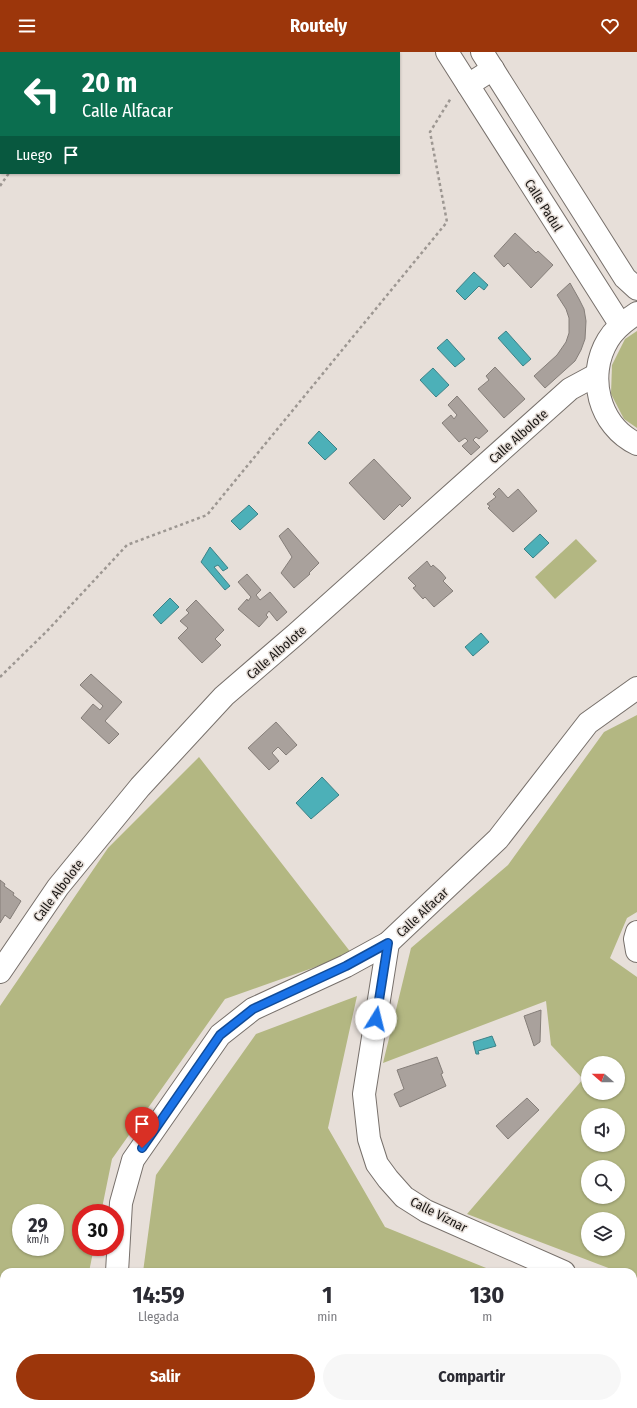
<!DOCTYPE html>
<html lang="es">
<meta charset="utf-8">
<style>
body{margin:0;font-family:"Fira Sans Condensed",sans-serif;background:#f7f7f7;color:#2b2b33;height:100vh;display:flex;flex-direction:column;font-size:15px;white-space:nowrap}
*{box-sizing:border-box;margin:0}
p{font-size:13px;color:#7c7c81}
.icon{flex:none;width:22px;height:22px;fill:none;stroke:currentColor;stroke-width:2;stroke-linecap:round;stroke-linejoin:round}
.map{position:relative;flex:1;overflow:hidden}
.sheet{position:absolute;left:0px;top:1216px;width:637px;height:140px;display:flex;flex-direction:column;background:#fff;border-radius:12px 12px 0 0;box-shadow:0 1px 3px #0004}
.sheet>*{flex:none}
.top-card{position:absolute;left:0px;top:0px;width:400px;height:122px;box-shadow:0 1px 3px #0004;background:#0b6e4f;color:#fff;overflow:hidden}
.needle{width:26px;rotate:290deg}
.tools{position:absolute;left:581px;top:1004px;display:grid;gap:8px}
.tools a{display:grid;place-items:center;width:44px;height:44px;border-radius:50%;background:#fff;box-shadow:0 1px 3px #0004;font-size:20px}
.speed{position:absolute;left:12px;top:1152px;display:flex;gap:8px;font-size:20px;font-weight:700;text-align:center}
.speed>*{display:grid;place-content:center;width:52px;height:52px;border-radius:50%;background:#fff;box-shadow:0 1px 3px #0004;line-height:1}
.speed small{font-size:10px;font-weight:400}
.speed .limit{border:6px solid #d22;background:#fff;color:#111}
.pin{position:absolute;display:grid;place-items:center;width:34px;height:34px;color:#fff;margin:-41px -17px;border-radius:50% 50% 50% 0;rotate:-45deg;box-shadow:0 0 4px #0007}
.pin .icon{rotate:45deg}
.me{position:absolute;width:44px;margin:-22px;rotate:9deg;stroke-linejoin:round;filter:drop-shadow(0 0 3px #0008)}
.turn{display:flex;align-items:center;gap:14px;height:84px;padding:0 16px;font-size:18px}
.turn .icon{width:52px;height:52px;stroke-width:2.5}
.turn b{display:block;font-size:28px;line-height:34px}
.then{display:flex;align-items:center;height:38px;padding:0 16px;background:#0003;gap:8px;font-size:15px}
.eta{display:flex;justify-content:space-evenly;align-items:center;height:68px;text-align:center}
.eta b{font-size:24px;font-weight:700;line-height:28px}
.action{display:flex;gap:8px;margin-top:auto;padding:8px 16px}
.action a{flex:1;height:46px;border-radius:24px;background:#9c360b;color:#fff;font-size:16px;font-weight:700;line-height:46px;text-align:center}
.action a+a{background:#f7f7f7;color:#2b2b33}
header{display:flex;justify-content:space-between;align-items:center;height:52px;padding:0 16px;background:#9c360b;color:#fff;font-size:18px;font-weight:700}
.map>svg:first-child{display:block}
.green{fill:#b3b782;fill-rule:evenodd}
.water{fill:#4cb0b8;stroke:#3d8287}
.building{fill:#a9a19c;stroke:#857e79}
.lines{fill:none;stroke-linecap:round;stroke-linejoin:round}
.street-casing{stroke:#77706b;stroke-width:24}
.secondary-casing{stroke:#77706b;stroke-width:24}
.path{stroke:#9d9792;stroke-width:2.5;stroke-dasharray:3 3;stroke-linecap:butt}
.street{stroke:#fff;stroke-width:22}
.secondary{stroke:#fff;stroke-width:22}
.route-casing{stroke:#114b97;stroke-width:10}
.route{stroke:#1a73e8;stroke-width:7}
.labels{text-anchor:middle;stroke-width:3;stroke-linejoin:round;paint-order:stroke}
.street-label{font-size:13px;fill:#191614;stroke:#e7dfd9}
</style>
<header><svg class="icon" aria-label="menu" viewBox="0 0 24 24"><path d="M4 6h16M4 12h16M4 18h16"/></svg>Routely<svg class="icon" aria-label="heart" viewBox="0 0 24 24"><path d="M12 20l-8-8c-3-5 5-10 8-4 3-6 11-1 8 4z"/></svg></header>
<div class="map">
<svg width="637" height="1356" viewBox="0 0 637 1356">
<rect width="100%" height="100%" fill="#e7dfd9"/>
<!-- green -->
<g class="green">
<polygon points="637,279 637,376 624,367 611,342 612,313 625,287"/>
<polygon points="576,487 597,509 555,547 535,525"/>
<path d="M637,663V860L627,866L610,906L637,925V1227L633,1225V1220H619L467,1162L583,1027L551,993L546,949L383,1011L411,896L508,813L604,680ZM588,1011H618V1041H588ZM588,1063H618V1093H588ZM588,1115H618V1145H588ZM588,1167H618V1197H588Z"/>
<path d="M199,705L352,902L225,947L112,1107L101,1161H81V1195H94L89,1220H4V1346L0,1348V954L108,796ZM21,1161H55V1195H21Z"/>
<polygon points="357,944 328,1076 385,1175 496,1220 143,1220 156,1123 256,982"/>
</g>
<!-- water -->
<g class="water">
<polygon points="474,220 488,233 484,238 479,234 465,248 456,239"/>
<polygon points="506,279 531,307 523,314 498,286"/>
<polygon points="447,287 465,307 455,315 437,296"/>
<polygon points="433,316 449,333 436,345 420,328"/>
<polygon points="319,379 337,397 325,408 308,391"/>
<polygon points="249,453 258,462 240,478 231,469"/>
<polygon points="540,482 549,491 533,506 524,497"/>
<polygon points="210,495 228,516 223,519 218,513 214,515 230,534 225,538 201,510"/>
<polygon points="170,546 179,555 161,572 153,563"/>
<polygon points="481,581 489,590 473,604 465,595"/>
<polygon points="322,725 339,743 311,767 296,751"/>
<polygon points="492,984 496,994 478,999 479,1002 476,1002 473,990"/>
</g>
<!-- building -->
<g class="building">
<polygon points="515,181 536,201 538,199 553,213 531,236 508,211 504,215 494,204"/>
<polygon points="570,231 579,247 584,257 586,269 585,287 581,298 575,309 545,336 534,324 557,303 566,290 569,281 569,266 566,257 557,243"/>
<polygon points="495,315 525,347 504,366 478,337 489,328 486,324"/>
<polygon points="457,344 488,379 479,387 476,385 473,388 480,395 471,403 462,394 468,389 465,386 459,390 442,371 451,363 454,367 457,363 448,353"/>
<polygon points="374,407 411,446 402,455 400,452 384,468 349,431"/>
<polygon points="499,436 508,446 518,437 537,459 513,480 488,456 490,454 487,452 496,445 493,442"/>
<polygon points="288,476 319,511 309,521 310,522 294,536 281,521 292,505 279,484"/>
<polygon points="427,509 431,515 433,513 441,520 446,526 443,529 453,539 434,555 425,545 423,547 413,536 416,534 408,526"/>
<polygon points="247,522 261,538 256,543 260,548 270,540 287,560 277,569 269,559 266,563 268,565 259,575 238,557 247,547 248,549 251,545 238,530"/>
<polygon points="196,548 224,578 215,587 221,593 202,611 178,586 188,576 180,569 189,561 186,558"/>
<polygon points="91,622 122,650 105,669 119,682 109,692 81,666 93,652 100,658 103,654 80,633"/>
<polygon points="276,670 297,693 286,703 278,695 272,701 279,709 269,718 248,696"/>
<polygon points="0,828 5,832 4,834 14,841 13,843 21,849 10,867 5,863 0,871"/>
<polygon points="541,958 540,990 534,994 524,964"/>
<polygon points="437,1005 443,1021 441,1022 446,1034 400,1055 394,1042 404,1037 397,1018"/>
<polygon points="527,1046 539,1058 508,1087 496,1074"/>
<polygon points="233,1352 280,1352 281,1356 233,1356"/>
</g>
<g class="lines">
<defs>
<g id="street">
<polyline points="468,33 493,17"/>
<polyline points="637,880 635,887 637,899"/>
<polyline points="388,891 364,1042 369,1087 377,1112 388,1127 404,1145 426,1159 564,1220"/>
<polyline points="0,920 58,835 140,735 224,644 296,582 570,337 596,323"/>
<polyline points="117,1220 121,1151 133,1108 220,983 253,957 346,914 388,891 498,787 588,671 637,636"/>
<polyline points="633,1254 637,1256"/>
<polyline points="22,1356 31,1352"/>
</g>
<g id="secondary">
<polyline points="447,0 620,272"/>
<polyline points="482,0 625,226 637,237"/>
<path d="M637,261C626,268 615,276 608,288C586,324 599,374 637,392"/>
</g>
</defs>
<!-- street casing -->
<use href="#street" class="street-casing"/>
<!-- secondary casing -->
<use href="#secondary" class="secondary-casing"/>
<!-- path -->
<g class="path">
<polyline points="104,1 105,0"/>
<polyline points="0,134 9,121"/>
<polyline points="0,625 47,579 127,493 207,463 447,170 430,80 451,46"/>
<polyline points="633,1301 637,1301"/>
<polyline points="633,1344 637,1344"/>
<polyline points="425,1352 427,1356"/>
<polyline points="446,1356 483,1352"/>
</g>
<!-- street -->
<use href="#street" class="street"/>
<!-- secondary -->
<use href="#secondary" class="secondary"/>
</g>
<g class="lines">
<defs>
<polyline id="route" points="142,1096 220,983 253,957 346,914 388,891 376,967"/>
</defs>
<!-- route casing -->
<use href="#route" class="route-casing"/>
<!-- route -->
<use href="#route" class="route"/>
</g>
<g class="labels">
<!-- street labels -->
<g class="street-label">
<text transform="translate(544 153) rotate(58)" y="5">Calle Padul</text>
<text transform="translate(518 384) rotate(-42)" y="5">Calle Albolote</text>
<text transform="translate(276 600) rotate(-41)" y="5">Calle Albolote</text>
<text transform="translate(58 838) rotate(-53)" y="5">Calle Albolote</text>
<text transform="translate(422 860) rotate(-43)" y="5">Calle Alfacar</text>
<text transform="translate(439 1162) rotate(27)" y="5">Calle Víznar</text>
</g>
</g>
</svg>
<div class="tools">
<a><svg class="needle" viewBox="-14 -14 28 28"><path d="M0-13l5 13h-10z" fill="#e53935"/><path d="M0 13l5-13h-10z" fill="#7c7c81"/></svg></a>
<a><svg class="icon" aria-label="sound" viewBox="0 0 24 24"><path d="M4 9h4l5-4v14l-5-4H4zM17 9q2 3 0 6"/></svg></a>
<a><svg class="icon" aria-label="search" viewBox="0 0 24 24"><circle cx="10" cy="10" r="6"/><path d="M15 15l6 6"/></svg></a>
<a><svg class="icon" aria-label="layers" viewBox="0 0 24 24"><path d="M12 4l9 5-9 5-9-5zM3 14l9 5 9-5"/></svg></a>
</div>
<div class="speed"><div>29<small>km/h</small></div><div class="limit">30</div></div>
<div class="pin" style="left:142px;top:1096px;background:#d93025"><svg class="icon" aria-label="arrive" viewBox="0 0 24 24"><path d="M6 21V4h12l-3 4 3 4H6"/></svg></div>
<svg class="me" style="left:376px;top:967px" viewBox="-20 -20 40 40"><circle r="19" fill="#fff"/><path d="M0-13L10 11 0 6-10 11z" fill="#1a73e8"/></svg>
<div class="top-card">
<div class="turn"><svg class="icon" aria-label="left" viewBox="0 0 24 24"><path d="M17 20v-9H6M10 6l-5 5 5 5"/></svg><div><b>20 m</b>Calle Alfacar</div></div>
<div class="then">Luego<svg class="icon" aria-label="arrive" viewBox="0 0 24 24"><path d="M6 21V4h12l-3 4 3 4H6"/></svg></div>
</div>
<section class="sheet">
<div class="eta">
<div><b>14:59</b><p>Llegada</p></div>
<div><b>1</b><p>min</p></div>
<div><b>130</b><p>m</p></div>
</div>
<div class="action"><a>Salir</a><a>Compartir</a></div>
</section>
</div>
